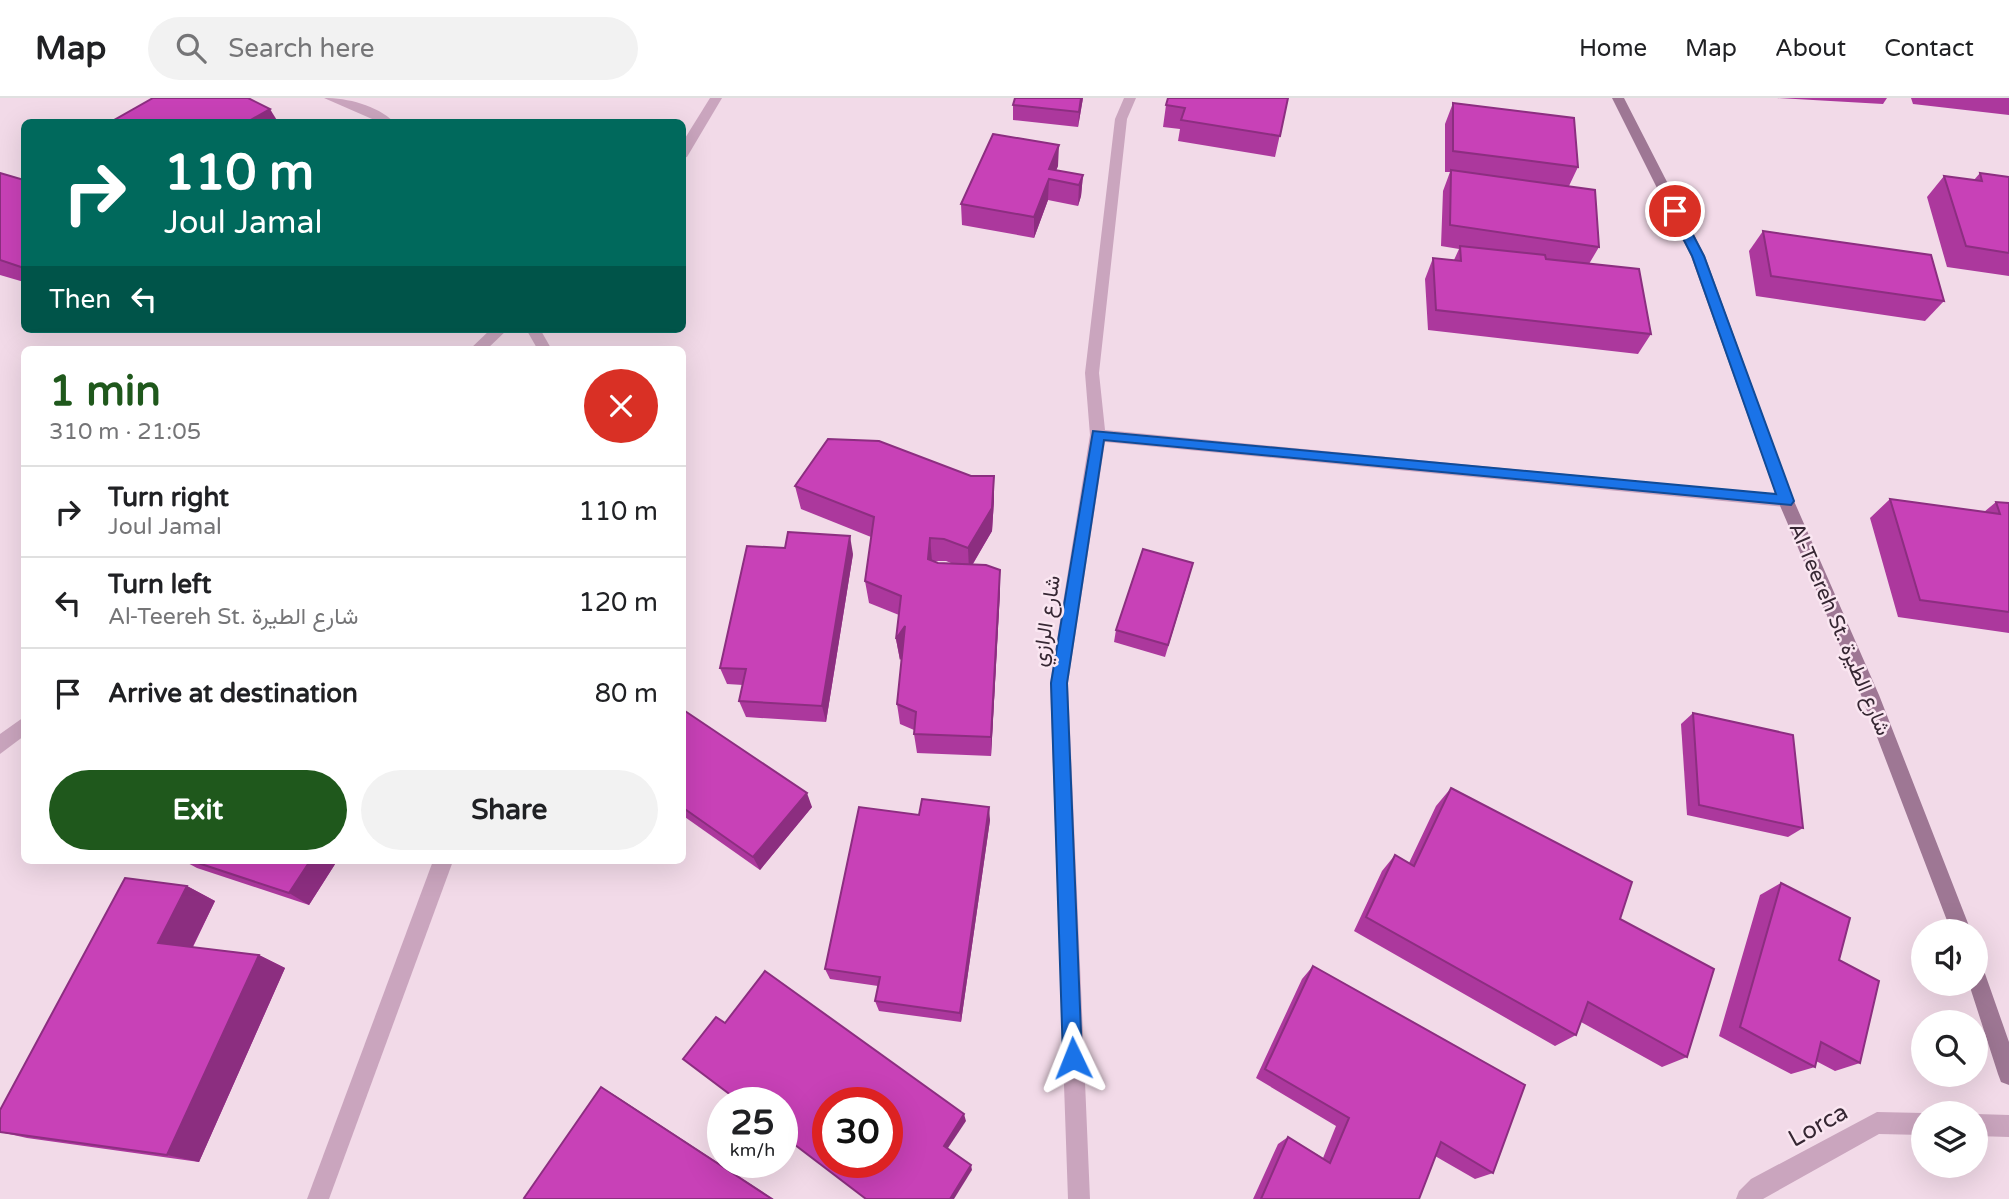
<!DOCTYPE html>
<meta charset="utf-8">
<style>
body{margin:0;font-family:"Varela Round",Vazirmatn,sans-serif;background:#f2f2f2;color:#202124;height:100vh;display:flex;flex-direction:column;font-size:26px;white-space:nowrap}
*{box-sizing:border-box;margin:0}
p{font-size:23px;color:#757577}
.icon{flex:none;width:38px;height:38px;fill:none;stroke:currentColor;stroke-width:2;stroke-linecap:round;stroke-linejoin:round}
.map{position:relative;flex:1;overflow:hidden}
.panel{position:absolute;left:21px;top:248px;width:665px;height:518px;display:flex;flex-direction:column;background:#fff;border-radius:10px;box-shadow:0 7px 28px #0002}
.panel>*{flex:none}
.top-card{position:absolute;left:21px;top:21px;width:665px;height:214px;border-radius:10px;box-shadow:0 7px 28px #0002;background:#00695c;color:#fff;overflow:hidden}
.buttons{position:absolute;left:1911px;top:821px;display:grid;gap:14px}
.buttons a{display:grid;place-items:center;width:77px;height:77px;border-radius:50%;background:#fff;box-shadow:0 7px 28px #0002;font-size:35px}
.speed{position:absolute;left:707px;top:989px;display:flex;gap:14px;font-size:35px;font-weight:700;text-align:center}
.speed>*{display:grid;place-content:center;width:91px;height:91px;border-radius:50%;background:#fff;box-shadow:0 7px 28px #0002;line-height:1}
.speed small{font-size:18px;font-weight:400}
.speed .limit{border:10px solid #d22;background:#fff;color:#111}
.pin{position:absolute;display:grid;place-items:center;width:60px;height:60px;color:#fff;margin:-30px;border:4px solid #fff;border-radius:50%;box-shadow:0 2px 7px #0007}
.me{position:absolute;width:77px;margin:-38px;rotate:358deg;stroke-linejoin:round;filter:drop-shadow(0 0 5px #0008)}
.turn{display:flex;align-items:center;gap:24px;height:147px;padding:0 28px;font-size:32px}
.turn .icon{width:91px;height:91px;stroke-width:2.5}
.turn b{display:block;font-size:49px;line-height:60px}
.then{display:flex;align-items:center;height:66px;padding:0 28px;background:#0003;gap:14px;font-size:26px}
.round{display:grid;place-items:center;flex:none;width:74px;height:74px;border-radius:37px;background:#f2f2f2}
.summary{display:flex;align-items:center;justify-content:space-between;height:119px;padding:0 28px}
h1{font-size:42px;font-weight:800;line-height:52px;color:#1f581c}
.action{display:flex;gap:14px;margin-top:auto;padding:14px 28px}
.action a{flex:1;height:80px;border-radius:42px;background:#1f581c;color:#fff;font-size:28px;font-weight:800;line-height:80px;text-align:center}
.action a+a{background:#f2f2f2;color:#202124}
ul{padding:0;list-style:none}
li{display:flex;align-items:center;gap:21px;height:91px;padding:0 28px;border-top:2px solid #e0e0e0}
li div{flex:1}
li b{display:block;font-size:26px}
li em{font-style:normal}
header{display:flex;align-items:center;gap:42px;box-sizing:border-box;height:98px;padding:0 35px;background:#fff;border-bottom:2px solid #e0e0e0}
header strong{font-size:33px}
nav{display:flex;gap:38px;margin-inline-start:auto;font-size:24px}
.search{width:490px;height:63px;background:#f2f2f2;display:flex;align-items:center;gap:18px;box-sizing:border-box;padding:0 24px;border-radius:38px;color:#757577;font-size:26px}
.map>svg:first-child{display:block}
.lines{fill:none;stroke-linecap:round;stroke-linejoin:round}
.minor{fill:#caa5be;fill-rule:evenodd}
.secondary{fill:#9e7794;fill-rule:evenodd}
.wall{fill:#ac389d;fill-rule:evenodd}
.shaded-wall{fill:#8c2e80}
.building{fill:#c841b7;stroke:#8c2e80;stroke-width:2;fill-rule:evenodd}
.route{fill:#1a73e8;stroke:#114b97;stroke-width:2}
.labels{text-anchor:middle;stroke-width:5;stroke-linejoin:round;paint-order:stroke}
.street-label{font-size:21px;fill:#362733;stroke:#fae6f1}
.near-street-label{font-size:24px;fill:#362733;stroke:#fae6f1}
</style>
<header>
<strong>Map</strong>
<div class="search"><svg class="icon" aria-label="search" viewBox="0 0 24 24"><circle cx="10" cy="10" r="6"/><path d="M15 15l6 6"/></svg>Search here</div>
<nav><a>Home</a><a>Map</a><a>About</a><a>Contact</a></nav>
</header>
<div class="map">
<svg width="2009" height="1101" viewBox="0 0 2009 1101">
<rect width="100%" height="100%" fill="#f2dae8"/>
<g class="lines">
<!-- minor -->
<g class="minor">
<path d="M324,0C348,0 376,7 394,24H379Z"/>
<polygon points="710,0 722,0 687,59 682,60 682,45"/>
<polygon points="1124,0 1136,0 1127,21 1099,275 1105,332 1786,397 1794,403 1786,409 1105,344 1068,585 1090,1101 1068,1101 1050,585 1090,337 1085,275 1115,21"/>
<polygon points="491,231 508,231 486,252 469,252"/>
<polygon points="526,231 540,231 552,252 538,252"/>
<polygon points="24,619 24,638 0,656 0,636"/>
<polygon points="433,763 453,763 329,1101 307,1101"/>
<polygon points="1877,1014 1923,1015 1923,1037 1879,1036 1763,1101 1736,1101 1739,1093 1751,1081"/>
<polygon points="1976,1016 2009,1017 2009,1039 1976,1038"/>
</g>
<!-- secondary -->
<g class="secondary">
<polygon points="1612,0 1624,0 1705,158 1794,403 1879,597 1971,833 1951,833 1861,597 1778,403 1691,158"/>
<polygon points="1976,867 1983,870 2009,944 2009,987 2001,984 1998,976 1969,886 1976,886"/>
</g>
</g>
<!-- wall -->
<g class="wall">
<polygon points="1083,0 1078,29 1013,22 1013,7"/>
<polygon points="1288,0 1275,59 1178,43 1180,31 1163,29 1166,7"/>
<polygon points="1777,0 1887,0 1883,6"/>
<polygon points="1911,0 2009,0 2009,17 1913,6"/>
<polygon points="1453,5 1578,69 1569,88 1599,149 1589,166 1651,236 1638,256 1428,232 1425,181 1433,160 1454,162 1459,151 1441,148 1443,93 1450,74 1445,74 1445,26"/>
<polygon points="1058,68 1056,72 1083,77 1081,98 1078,108 1048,102 1034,140 962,127 961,106"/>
<polygon points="0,75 24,82 24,184 0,177"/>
<polygon points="1980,75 2009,79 2009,178 1947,169 1927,99 1944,78 1974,82"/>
<polygon points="1763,133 1944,203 1925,223 1756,198 1749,153"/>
<path d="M795,388L994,402L992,433L973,466L1000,472V494L991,658L917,655L914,636V632L900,626L897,606L902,559L900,562L896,541L899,517L869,505L865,483L871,439L801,411ZM932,463H946L951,465H938Z"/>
<polygon points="1890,401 1984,414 1996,404 2009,405 2009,535 1898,519 1870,420"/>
<polygon points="853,456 826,624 746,619 739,603 743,587 727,586 720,570"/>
<polygon points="1190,477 1165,559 1114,544 1116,532"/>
<polygon points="682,611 812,709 760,772 682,717"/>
<polygon points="1693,615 1803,730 1788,739 1687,717 1681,626"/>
<polygon points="1451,690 1620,821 1687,959 1662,969 1581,924 1576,937 1555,948 1354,833 1382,773 1395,757 1409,765 1436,708"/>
<polygon points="919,717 990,722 961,924 879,913 875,903 878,888 830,881 825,871"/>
<polygon points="184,763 337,763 309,807 197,770"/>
<polygon points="1781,785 1839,862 1860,965 1835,973 1816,963 1815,969 1791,976 1719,938 1760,797"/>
<polygon points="187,788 215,803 193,849 259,857 285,870 199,1064 27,1040 0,1034 0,1012"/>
<polygon points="1313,868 1493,1075 1475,1081 1435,1058 1419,1101 1253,1101 1278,1046 1288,1039 1323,1060 1336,1028 1256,980 1302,881"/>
</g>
<!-- shaded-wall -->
<g class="shaded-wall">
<polygon points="1081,0 1083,0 1078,29 1079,14"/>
<polygon points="270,11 278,24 247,24"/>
<polygon points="1059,47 1058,68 1052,82 1049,81 1048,102 1034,140 1034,119 1049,71"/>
<polygon points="1083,77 1081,98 1078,108 1079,87"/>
<polygon points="994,378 994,402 992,433 969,472 968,450"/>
<polygon points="850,438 853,456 826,624 822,608"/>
<polygon points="930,440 932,463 928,461"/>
<polygon points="1000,472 1000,494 991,658 991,639"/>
<polygon points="905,528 908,549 900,562 896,541"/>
<polygon points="807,695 812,709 760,772 753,759"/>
<polygon points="989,709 990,722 961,924 960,915"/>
<polygon points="310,763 337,763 309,807 289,795"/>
<polygon points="187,788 215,803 188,858 158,845"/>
<polygon points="259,857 285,870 199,1064 167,1057"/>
<polygon points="601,989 616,998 773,1101 772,1101"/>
<polygon points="964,1016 966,1023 946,1053 944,1048"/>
<polygon points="971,1067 972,1072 954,1101 950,1101"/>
</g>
<!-- building -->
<g class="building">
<polygon points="153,0 248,0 270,11 247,24 122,24 116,21"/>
<polygon points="1015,0 1081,0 1079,14 1013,7"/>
<polygon points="1168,0 1288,0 1280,38 1181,22 1185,10 1166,7"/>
<polygon points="1453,5 1574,20 1578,69 1453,53"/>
<polygon points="993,36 1059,47 1049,71 1083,77 1079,87 1049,81 1034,119 961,106"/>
<polygon points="1451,72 1595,92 1599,149 1450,127"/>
<polygon points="0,75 24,82 24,170 0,162"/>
<polygon points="1980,75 2009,79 2009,155 1966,148 1944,78 1982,83"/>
<polygon points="1763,133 1931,157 1944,203 1771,178"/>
<polygon points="1460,148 1545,157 1546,161 1639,171 1651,236 1436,212 1433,160 1461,163"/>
<polygon points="828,341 879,343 971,378 994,378 992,410 968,450 944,441 930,440 928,461 938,465 986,467 1000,472 991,639 914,636 916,614 897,606 905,528 896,541 901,498 865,483 874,419 795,388"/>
<polygon points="1890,401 2000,416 1996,404 2009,405 2009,514 1920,502"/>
<polygon points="788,434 850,438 822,608 739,603 746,571 720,570 747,448 785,450"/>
<polygon points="1143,451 1193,465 1168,547 1116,532"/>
<polygon points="682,611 807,695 753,759 682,709"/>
<polygon points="1693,615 1793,637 1803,730 1699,707"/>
<polygon points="1451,690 1632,784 1620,821 1714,871 1687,959 1588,904 1576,937 1366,819 1395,757 1414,768"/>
<polygon points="922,701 989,709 960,915 875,903 880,879 825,871 859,709 919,717"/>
<polygon points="192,763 310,763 289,795"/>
<polygon points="125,780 187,788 158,845 259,857 167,1057 0,1034 0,1012"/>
<polygon points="1781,785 1850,820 1839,862 1879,883 1860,965 1821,944 1815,969 1740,929"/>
<polygon points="1313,868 1525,987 1493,1075 1441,1044 1419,1101 1261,1101 1288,1039 1330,1065 1349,1020 1265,971"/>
<path d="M765,873L964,1016L944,1048L971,1067L950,1101H866L782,1037V1004H740L683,961L716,919L725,925ZM828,1004H887V1064H828Z"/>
<polygon points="601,989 772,1101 526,1101 524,1100"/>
</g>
<!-- route -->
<polygon class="route" points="1671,110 1679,110 1704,158 1794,403 1791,407 1104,342 1067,585 1082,960 1079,967 1073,969 1066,967 1063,960 1051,585 1093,333 1776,396 1692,158 1669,113"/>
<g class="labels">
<!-- street labels -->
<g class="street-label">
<text transform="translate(1046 523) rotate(-81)" y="7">شارع الرازي</text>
<text transform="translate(1840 531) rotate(67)" y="7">Al-Teereh St. شارع الطيرة</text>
</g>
<!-- near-street labels -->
<g class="near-street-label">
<text transform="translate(1818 1027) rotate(-29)" y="8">Lorca</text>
</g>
</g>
</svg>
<div class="buttons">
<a><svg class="icon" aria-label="sound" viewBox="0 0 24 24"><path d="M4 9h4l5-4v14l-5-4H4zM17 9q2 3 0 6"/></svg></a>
<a><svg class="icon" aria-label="search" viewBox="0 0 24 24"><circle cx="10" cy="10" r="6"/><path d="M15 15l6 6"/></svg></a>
<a><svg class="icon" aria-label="layers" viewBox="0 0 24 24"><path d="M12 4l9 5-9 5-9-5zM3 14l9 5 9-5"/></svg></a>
</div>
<div class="speed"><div>25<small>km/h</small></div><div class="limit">30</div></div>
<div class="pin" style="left:1675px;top:113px;background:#d93025"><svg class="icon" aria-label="arrive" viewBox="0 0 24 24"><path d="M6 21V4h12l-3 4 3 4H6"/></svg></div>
<svg class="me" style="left:1073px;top:960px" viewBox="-20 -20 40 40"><path d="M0-17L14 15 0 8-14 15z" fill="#1a73e8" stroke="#fff" stroke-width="4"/></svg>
<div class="top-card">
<div class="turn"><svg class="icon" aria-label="right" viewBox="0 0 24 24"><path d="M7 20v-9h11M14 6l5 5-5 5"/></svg><div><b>110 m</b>Joul Jamal</div></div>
<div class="then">Then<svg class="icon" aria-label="left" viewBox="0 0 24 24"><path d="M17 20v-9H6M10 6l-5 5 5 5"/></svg></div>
</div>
<section class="panel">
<div class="summary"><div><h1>1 min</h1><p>310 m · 21:05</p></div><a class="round" style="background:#d93025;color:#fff"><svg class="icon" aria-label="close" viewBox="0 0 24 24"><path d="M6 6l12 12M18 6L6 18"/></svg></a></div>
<ul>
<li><svg class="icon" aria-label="right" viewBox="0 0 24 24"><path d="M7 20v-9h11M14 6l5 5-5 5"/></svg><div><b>Turn right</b><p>Joul Jamal</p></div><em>110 m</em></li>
<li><svg class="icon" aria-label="left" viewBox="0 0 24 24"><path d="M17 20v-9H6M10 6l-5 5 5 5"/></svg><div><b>Turn left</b><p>Al-Teereh St. شارع الطيرة</p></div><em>120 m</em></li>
<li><svg class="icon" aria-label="arrive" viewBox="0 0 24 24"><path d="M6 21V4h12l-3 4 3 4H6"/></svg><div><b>Arrive at destination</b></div><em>80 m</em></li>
</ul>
<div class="action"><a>Exit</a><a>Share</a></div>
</section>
</div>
